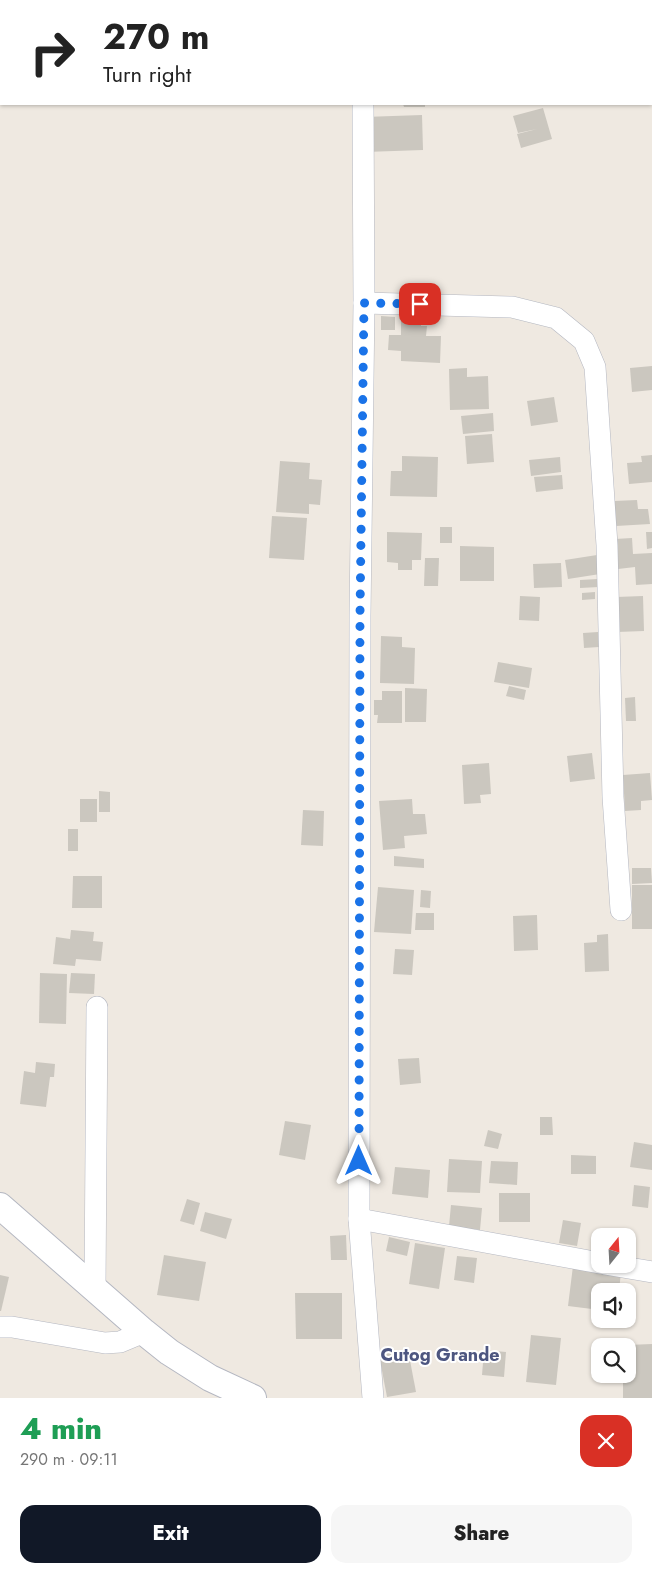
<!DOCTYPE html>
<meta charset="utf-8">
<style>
body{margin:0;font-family:Jost,sans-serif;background:#f6f6f6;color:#222;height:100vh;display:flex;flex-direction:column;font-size:19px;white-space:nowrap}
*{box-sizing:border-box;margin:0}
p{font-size:16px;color:#767676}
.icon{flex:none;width:28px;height:28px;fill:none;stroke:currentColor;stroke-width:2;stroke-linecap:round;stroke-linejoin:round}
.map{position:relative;height:1398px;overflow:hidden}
.details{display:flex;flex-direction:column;background:#fff;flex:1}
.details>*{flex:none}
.top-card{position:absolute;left:0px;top:0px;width:652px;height:105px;box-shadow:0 1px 4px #0004;background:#fff;color:#222;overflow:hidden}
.needle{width:32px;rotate:18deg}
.buttons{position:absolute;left:591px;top:1228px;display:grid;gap:10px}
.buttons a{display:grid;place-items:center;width:45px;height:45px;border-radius:10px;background:#fff;box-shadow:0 1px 4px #0004;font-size:25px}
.pin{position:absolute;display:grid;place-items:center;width:42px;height:42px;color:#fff;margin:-21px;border-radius:10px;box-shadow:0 2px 8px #0006}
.me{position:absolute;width:55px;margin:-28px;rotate:0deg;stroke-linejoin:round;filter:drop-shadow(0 0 4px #0008)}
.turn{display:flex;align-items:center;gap:18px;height:105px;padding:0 20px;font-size:22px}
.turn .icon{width:65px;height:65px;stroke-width:2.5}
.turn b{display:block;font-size:35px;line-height:42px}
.round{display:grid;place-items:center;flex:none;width:52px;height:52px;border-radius:15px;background:#f6f6f6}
.head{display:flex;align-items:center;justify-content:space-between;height:85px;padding:0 20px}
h1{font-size:30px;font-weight:800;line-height:38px;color:#1e9e55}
.primary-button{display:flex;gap:10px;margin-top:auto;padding:10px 20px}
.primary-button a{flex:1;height:58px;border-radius:15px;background:#111827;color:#fff;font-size:20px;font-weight:800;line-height:58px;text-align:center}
.primary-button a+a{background:#f6f6f6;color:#222}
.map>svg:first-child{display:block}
.building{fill:#cbc7bf}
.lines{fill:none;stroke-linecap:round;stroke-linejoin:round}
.minor-casing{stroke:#b4b7c1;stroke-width:22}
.tertiary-casing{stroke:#b4b7c1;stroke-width:28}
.minor{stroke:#fff;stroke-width:21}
.tertiary{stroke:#fff;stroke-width:26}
.route{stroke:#1a73e8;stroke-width:9;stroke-dasharray:0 16.2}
.labels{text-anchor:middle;stroke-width:4;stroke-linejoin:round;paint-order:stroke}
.quarter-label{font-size:18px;font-weight:bold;fill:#4d5680;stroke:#fff}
</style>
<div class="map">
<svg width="652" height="1398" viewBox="0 0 652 1398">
<rect width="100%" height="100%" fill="#efe9e1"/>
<!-- building -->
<g class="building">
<polygon points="403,104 425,104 425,107 404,107"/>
<polygon points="543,108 552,139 521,148 517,134 537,129 518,133 513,116"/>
<polygon points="422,115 423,150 365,152 364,117"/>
<polygon points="381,316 395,317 395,330 381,330"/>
<polygon points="401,320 421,321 421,326 427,326 426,336 441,336 440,363 401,361 401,351 388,350 389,335 401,335"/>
<polygon points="652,366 652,390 632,392 630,368"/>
<polygon points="467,368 467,377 488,376 489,409 450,410 449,369"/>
<polygon points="554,397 558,422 531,426 527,401"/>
<polygon points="493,413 494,431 463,434 461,416"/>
<polygon points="492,434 494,462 467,464 465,436"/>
<polygon points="652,455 652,482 629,484 627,463 642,462 641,456"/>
<polygon points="402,456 438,457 437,497 390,496 391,471 402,471"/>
<polygon points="560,457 561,472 531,476 529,460"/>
<polygon points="280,461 310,463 309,479 322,480 320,505 309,504 309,514 276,512"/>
<polygon points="562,475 563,489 536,492 534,477"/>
<polygon points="637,500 638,509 648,509 650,524 616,526 614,501"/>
<polygon points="272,516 307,518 304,560 269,558"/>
<rect x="440" y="527" width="12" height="16"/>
<polygon points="387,532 422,533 421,560 412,560 412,570 398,570 398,563 387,562"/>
<polygon points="646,532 652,532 652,548 647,549"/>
<polygon points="632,538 633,554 652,553 652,584 636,585 635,567 618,569 615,539"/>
<polygon points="460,546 494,547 494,581 460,581"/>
<polygon points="597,555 600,574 568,579 565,560"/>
<polygon points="425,558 439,558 438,586 424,586"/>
<polygon points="561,563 562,587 534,588 533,564"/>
<polygon points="598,579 599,587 580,588 580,580"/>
<polygon points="595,592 595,599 582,600 582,593"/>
<polygon points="520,596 540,597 539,621 519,620"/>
<polygon points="643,596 644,631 617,632 616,597"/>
<polygon points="598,632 599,647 584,648 583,633"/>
<polygon points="381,636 402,637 402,647 415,648 414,684 380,683"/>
<polygon points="498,662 532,668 529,688 494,682"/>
<polygon points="509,686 526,690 524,700 506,696"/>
<polygon points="405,688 427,689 426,722 405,722"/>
<polygon points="382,691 402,691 402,723 377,723 378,715 374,715 374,700 382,700"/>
<polygon points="635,697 636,721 626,721 625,698"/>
<polygon points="592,753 595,779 570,782 567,756"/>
<polygon points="489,763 491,794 480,795 481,803 464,804 462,765"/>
<polygon points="650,773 652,800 641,801 641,810 625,811 623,775"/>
<polygon points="99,791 110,792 110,812 99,812"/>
<rect x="80" y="799" width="17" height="23"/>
<polygon points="412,799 413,814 425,814 427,834 404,836 405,848 383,850 379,801"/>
<polygon points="303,810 324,811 323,846 301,845"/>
<rect x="68" y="829" width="10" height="22"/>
<polygon points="394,856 424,859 424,868 394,866"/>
<polygon points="632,868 651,868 652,883 632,884"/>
<polygon points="73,876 102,876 102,908 72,908"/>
<rect x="632" y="885" width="20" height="44"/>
<polygon points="378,887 414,890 411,934 374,932"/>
<polygon points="421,890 431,891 430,908 420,907"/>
<polygon points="416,913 434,913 434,930 415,930"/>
<polygon points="537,915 538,950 514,951 513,916"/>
<polygon points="71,930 94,932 93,941 103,942 101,961 76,959 75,966 53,964 56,937 70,939"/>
<polygon points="608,934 609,971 585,972 584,943 597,942 597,935"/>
<polygon points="395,949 414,950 412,975 393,974"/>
<polygon points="40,973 67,974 66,1024 39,1023"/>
<polygon points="71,973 95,974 94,994 69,993"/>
<polygon points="419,1058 421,1083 400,1085 398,1059"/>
<polygon points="36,1062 55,1064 54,1077 50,1077 46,1107 20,1104 24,1071 35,1073"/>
<polygon points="540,1117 552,1117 553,1135 540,1135"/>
<polygon points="285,1121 311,1125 305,1160 279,1155"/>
<polygon points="488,1130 502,1134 498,1149 484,1146"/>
<polygon points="634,1142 652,1145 652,1170 630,1167"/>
<polygon points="571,1155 596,1156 596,1174 571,1174"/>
<polygon points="449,1159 482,1161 480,1193 447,1192"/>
<polygon points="491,1161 518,1162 517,1185 489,1183"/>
<polygon points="395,1167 430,1170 428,1198 392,1194"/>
<polygon points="634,1185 650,1187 648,1208 632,1206"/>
<rect x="499" y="1193" width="31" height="29"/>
<polygon points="187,1199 200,1203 194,1225 180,1221"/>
<polygon points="451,1205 482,1208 480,1230 449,1226"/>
<polygon points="205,1212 232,1219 226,1239 200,1231"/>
<polygon points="563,1220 581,1223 577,1246 559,1243"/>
<polygon points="346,1235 347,1260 331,1260 330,1236"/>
<polygon points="389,1237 410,1242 407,1256 386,1251"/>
<polygon points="415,1243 445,1248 439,1289 409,1284"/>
<polygon points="164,1255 206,1262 199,1301 157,1295"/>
<polygon points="457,1256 477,1258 474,1283 454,1280"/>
<polygon points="573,1266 621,1272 619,1291 600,1291 600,1310 568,1306"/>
<polygon points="0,1275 9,1277 1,1311 0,1311"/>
<polygon points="295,1293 342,1293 342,1339 296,1339"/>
<polygon points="531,1335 561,1338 556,1385 526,1382"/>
<polygon points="652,1344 652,1398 623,1398 623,1374 628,1374 628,1345"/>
<polygon points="408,1350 416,1392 387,1397 379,1355"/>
<polygon points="484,1350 506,1352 504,1377 482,1375"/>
</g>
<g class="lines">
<defs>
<g id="minor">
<polyline points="363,0 363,1"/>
<polyline points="363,104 364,303 360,615 359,1219 373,1398"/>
<polyline points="364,303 512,307 556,318 584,341 595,367 607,545 613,797 621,910"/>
<polyline points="359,1219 600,1263"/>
<polyline points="605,1264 652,1272"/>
<polyline points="95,1289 97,1007"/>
<polyline points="0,1327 12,1327 105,1343 120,1342 144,1332"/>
</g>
<polyline id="tertiary" points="0,1206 144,1332 169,1352 210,1378 253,1398"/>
</defs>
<!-- minor casing -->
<use href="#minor" class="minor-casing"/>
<!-- tertiary casing -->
<use href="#tertiary" class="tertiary-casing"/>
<!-- minor -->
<use href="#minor" class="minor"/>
<!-- tertiary -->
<use href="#tertiary" class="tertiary"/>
</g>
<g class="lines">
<!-- route -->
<polyline class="route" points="359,1161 360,615 364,303 420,304"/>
</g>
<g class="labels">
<!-- quarter labels -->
<g class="quarter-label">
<text x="440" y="1361">Cutog Grande</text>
</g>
</g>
</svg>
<div class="buttons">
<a><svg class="needle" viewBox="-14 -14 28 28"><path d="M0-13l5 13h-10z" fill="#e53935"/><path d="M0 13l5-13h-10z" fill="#767676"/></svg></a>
<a><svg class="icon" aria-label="sound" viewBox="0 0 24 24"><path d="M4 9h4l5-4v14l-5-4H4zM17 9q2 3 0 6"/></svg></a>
<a><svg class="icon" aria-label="search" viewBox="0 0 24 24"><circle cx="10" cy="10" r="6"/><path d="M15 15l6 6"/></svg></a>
</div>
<div class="pin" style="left:420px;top:304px;background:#d93025"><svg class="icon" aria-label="arrive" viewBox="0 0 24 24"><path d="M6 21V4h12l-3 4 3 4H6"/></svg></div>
<svg class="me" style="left:359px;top:1161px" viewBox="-20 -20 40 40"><path d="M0-17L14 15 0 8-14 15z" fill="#1a73e8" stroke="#fff" stroke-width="4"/></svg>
<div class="top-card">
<div class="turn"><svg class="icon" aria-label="right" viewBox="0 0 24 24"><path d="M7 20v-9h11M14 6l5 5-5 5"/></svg><div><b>270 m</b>Turn right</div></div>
</div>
</div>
<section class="details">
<div class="head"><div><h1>4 min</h1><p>290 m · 09:11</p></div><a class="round" style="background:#d93025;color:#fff"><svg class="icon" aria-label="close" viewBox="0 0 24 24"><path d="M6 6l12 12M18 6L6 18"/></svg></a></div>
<div class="primary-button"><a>Exit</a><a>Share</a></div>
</section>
